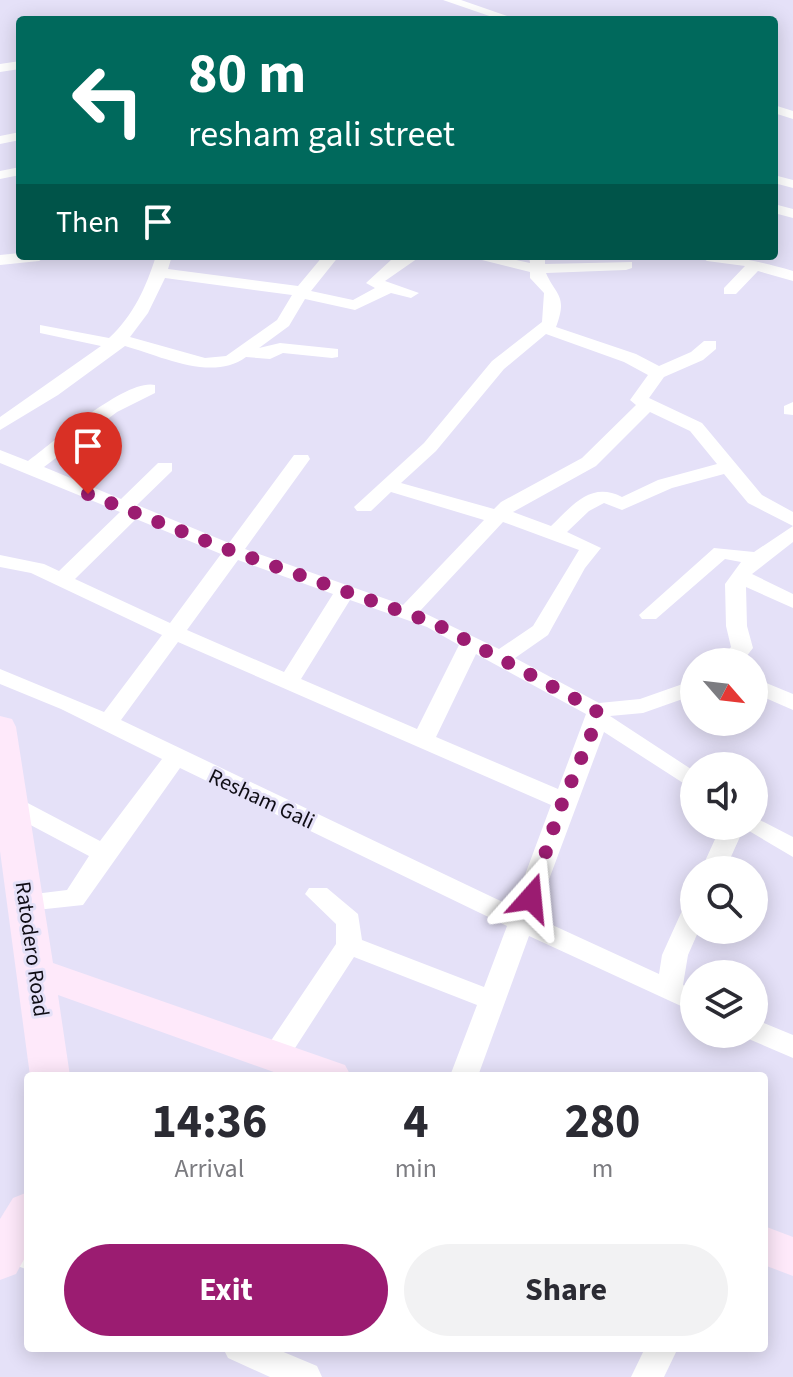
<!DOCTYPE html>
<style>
body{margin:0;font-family:"Source Sans 3",sans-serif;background:#f2f2f3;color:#2b2b33;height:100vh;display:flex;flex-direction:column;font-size:30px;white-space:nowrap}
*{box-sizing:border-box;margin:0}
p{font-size:26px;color:#7c7c81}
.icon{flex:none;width:44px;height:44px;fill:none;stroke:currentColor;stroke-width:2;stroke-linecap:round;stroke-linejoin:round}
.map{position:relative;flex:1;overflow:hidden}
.details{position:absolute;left:24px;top:1072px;width:744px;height:280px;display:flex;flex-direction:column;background:#fff;border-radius:8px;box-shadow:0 4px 20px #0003}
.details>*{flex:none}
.banner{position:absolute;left:16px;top:16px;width:762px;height:244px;border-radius:8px;box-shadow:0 4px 20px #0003;background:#00695c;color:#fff;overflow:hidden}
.needle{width:52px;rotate:118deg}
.tools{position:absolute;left:680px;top:648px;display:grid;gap:16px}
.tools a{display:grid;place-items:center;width:88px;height:88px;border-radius:50%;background:#fff;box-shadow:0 4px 20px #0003;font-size:40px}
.pin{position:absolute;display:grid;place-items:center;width:68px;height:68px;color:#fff;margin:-82px -34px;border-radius:50% 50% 50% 0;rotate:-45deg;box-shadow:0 0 8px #0007}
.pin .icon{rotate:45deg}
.me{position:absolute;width:88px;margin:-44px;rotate:18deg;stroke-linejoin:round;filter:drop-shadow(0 0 6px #0008)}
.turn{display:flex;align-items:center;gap:28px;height:168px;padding:0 40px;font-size:36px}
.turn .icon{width:104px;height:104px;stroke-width:2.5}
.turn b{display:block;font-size:56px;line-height:68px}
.then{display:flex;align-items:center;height:76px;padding:0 40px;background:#0003;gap:16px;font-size:30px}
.eta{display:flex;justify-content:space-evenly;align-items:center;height:136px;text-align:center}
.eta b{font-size:48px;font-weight:700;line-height:56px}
.button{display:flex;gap:16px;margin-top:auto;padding:16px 40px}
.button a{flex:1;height:92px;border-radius:48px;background:#9b1c71;color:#fff;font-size:32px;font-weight:700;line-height:92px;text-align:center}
.button a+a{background:#f2f2f3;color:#2b2b33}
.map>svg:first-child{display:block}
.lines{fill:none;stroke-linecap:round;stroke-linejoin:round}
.street{fill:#fff;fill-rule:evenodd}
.secondary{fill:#fee9fa;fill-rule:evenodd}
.route{stroke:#9b1c71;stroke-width:14;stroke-dasharray:0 25.2}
.labels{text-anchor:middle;stroke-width:6;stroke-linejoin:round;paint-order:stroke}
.street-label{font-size:22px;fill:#0f0d15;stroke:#e5e1f8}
</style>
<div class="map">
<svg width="793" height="1377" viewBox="0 0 793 1377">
<rect width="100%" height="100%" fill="#e5e1f8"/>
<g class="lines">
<!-- street -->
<g class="street">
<polygon points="443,0 461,0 519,20 501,20"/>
<polygon points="20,61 20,69 0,72 0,64"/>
<polygon points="774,105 793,111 793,119 774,113"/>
<polygon points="20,132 20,140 0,144 0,136"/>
<polygon points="20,167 20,175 0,179 0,171"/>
<polygon points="774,175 793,180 793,188 774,183"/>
<polygon points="774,204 793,209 793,218 774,213"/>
<polygon points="20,253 20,256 47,256 39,261 0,265 0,255"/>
<path d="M156,256H172L168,269L298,286L323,256H339L311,291L353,300L375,288L366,283L391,260L421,256L385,281L419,293L411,298L391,293L355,310L305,299L289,326L259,348L280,343L338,349V357L332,358L283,353L270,359L246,357C212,382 161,356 125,346L58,395L0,430V417L101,346L40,333V325L109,338C134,315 146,287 156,256ZM165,278L292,295L277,320L226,356L205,358L130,337L148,313Z"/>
<path d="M466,256H497L530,263L529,256H545V264L632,262V268L626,270L546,273C556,296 568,295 556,327L636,354L659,366L691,352L704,341H716V349L703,360L664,377L649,398L702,423L762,495L793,512V526L748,503L724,474L672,488L622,510L604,503L589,511L567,532L601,548L585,568L548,635L515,658L599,703L640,699L694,680V695L643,713L610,716L694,771V790L604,732L535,917L659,974L662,955L681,913L685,906L694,904V930H699L688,955L683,985L694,990V1012L529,936L478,1076H450L477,1005L354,957L286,1062L276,1065L266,1062L262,1054L336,944V924L305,894L309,888H327L358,914L362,940L484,987L507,926L180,768L83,905L27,911L18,908L14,902L18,896L67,890L89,856L6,812L2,806L6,800H22L100,841L162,759L61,709L0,684V669L104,712L162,635L31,573L0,567V555L44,564L59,571L120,512L0,463V450L28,461C53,443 126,378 155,385V393L117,412L44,467L121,499L158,463H172V471L137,505L229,543L294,455H308L310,459L245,549L403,605L484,520L391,492L371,511H357L354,507L424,443L492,361L542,322L544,293L530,278V272ZM546,334L624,362L648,375L630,400L636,405L582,458L501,502L494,509L401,483L436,451L504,369ZM650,412L690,431L717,464L658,480L622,497C591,481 573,505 551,526L513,512L596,466ZM136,519L221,554L170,623L75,579ZM503,522L579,550L533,626L499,649L420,611ZM238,560L333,594L284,672L187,630ZM350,600L427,627L459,645L417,729L301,679ZM178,642L551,805L513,907L121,720ZM476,654L586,714L558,789L436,737Z"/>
<path d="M699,256C736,256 758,261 793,271V281L758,271L736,294H724V288L745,266L707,261Z"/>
<polygon points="793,402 793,415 784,414 784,406"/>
<polygon points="793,526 793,542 752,574 793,594 793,608 746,587 747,626 753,648 742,662 719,662 731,647 726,626 725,584 741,562 725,559 656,619 642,619 639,615 714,548 754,552"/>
<polygon points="754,678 793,694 793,710 754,693"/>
<polygon points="754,817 793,837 793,857 744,828 725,870 701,870 721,826 754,826"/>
<polygon points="754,1019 793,1035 793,1058 744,1037 743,1034 754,1034"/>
<polygon points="0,1232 28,1243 28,1270 0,1259"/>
<polygon points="223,1348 274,1348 317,1366 322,1377 270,1377 228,1358"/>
<polygon points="645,1348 678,1348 664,1377 631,1377"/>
</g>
<!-- secondary -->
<g class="secondary">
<polygon points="0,716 12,719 16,727 53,963 345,1065 351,1076 285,1076 58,995 70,1076 30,1076 0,851"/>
<polygon points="28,1192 28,1252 16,1274 0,1280 0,1219 13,1198"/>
<polygon points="764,1226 793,1237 793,1276 764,1265"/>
</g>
</g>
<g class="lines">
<!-- route -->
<polyline class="route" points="88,494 221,547 434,623 596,710 598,718 559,811 531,898"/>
</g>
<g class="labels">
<!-- street labels -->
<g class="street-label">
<text transform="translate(262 798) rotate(25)" y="8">Resham Gali</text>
<text transform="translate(33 949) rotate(82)" y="8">Ratodero Road</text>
</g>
</g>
</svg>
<div class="tools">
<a><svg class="needle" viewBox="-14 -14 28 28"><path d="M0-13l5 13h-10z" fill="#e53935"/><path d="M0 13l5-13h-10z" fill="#7c7c81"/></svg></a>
<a><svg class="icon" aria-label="sound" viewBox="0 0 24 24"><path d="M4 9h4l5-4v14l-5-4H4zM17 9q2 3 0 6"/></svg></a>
<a><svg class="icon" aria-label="search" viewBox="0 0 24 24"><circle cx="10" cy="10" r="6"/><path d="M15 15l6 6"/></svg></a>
<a><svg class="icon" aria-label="layers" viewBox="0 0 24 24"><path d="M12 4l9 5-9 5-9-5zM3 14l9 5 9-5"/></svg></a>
</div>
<div class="pin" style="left:88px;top:494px;background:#d93025"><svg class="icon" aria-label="arrive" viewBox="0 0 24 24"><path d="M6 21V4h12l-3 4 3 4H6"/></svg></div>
<svg class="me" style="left:531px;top:898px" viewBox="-20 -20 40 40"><path d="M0-17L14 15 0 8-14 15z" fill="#9b1c71" stroke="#fff" stroke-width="4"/></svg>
<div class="banner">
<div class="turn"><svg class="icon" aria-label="left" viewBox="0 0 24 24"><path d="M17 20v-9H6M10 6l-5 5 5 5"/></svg><div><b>80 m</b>resham gali street</div></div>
<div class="then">Then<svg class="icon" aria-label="arrive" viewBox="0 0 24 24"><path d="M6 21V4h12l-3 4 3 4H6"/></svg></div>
</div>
<section class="details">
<div class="eta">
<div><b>14:36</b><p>Arrival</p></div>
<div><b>4</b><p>min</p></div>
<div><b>280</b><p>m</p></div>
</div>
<div class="button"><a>Exit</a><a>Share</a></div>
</section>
</div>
